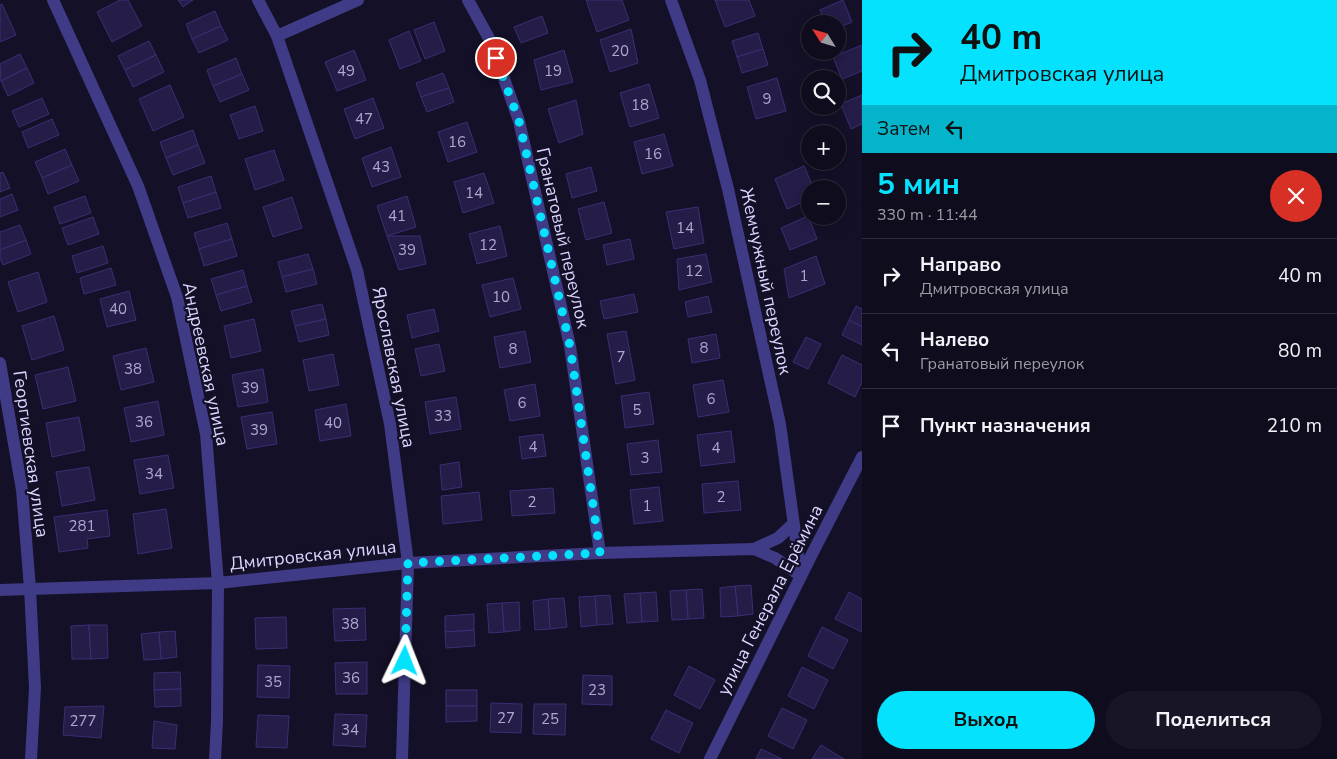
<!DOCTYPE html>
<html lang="ru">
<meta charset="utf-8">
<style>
body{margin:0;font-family:"Nunito Sans",sans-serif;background:#181526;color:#f1f3f6;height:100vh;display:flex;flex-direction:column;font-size:19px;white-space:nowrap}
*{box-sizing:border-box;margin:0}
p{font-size:16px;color:#9b9ba4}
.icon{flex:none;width:28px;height:28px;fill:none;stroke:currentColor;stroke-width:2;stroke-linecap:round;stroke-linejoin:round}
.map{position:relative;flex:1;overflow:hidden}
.panel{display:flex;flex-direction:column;background:#0f0c1d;width:475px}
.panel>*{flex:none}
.top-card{background:#04e2fd;color:#111;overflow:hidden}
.needle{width:32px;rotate:307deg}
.buttons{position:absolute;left:801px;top:15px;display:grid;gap:10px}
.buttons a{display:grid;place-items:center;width:45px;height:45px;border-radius:50%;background:#0f0c1d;box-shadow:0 2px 12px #0003,0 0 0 1px #2f2c3b;font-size:25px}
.pin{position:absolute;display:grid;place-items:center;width:42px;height:42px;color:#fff;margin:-21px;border:2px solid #fff;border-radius:50%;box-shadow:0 1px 5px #0007}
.me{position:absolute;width:55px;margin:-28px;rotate:2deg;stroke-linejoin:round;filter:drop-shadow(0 0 4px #0008)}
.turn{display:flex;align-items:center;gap:18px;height:105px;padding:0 15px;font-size:22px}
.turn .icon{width:65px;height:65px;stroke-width:2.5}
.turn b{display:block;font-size:35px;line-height:42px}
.then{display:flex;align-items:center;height:48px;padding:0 15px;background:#0003;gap:10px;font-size:19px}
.round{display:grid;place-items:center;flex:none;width:52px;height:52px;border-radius:26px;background:#181526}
.head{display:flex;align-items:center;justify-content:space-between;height:85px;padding:0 15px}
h1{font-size:30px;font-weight:700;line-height:38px;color:#04e2fd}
.button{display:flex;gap:10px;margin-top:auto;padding:10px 15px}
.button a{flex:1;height:58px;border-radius:30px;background:#04e2fd;color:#111;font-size:20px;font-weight:700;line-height:58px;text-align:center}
.button a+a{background:#181526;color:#f1f3f6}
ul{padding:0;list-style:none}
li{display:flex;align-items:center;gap:15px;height:75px;padding:0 15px;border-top:1px solid #2f2c3b}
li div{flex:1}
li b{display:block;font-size:19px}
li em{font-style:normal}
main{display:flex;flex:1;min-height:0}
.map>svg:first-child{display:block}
.building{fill:#251c48;stroke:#3c2e74}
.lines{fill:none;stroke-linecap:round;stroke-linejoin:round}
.minor{stroke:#3f3b86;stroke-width:12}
.route{stroke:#04e2fd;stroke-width:9;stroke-dasharray:0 16.2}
.labels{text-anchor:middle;stroke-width:4.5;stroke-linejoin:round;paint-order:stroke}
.number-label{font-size:15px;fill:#aea8d1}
.street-label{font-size:18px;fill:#dbd6ff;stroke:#141027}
</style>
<main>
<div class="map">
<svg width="862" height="759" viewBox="0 0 862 759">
<rect width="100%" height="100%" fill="#141027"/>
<!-- building -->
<g class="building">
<polygon points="120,0 128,0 142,26 112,42 97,12"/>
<polygon points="178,0 193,0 183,7"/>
<polygon points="586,0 622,0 629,20 597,32"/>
<polygon points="715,0 749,0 755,16 725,27"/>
<polygon points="843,0 852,22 838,28 838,24 826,24 820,10"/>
<polygon points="2,4 16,35 0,42 0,5"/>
<polygon points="215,11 221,26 192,39 186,24"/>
<polygon points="542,16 548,33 521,43 514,27"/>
<polygon points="434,22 445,51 425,59 414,30"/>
<polygon points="221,26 228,40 199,53 192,39"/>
<polygon points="631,29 638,63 610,72 600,40"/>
<polygon points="409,31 421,61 400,69 389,40"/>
<polygon points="758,33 763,49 737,57 732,41"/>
<polygon points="149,41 156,55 125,70 118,56"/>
<polygon points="862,45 862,71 842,79 833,57"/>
<polygon points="763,49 768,65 742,73 737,57"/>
<polygon points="354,50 366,80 337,91 325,62"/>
<polygon points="564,50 573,82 541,90 534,60"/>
<polygon points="20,54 27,68 1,81 0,64"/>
<polygon points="156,55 164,72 133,87 125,70"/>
<polygon points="236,58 242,74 213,86 207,70"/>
<polygon points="27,68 34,83 8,96 1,81"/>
<polygon points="443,73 449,88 421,97 416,83"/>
<polygon points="242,74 249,90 220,102 213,86"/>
<polygon points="777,78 786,111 756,119 747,87"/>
<polygon points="649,84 659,118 630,127 620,93"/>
<polygon points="170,85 184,117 153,131 139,99"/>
<polygon points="449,88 454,102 427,112 421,97"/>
<polygon points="862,95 862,124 851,129 841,104"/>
<polygon points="42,98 49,114 19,127 12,111"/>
<polygon points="373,98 384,128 355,139 344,109"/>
<polygon points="576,100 583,134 559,143 548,109"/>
<polygon points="255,106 263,131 239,139 230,115"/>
<polygon points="52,119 59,135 28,148 22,132"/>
<polygon points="467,122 477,152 448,162 438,132"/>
<polygon points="193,130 198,145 166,158 160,142"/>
<polygon points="664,134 673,166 642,174 634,142"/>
<polygon points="198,145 205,163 173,175 166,158"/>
<polygon points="391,147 401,177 372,187 362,158"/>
<polygon points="65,149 72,165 42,178 35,162"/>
<polygon points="274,150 284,180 255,190 245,159"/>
<polygon points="72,165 79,181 48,194 42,178"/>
<polygon points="804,166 814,189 810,189 810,199 787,209 775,179"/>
<polygon points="591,167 597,191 572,198 566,174"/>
<polygon points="3,172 10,188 0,192 0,173"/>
<polygon points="484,173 494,203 463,213 454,182"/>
<polygon points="211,176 216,192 183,203 178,187"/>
<polygon points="216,192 221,208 188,218 183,203"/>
<polygon points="12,194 18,210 0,217 0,199"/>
<polygon points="85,196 91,213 60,224 54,207"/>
<polygon points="407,196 416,227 387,236 377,206"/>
<polygon points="292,197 302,228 273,237 263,207"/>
<polygon points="604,202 612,233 586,240 578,209"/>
<polygon points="698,207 704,243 674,249 666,212"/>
<polygon points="808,216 817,239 790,250 781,228"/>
<polygon points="93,217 99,234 68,245 62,228"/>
<polygon points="227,223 232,239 199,249 194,233"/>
<polygon points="20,225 26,240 0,250 0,232"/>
<polygon points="500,226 507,256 477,264 469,234"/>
<polygon points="387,236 420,236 426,264 399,270"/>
<polygon points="232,239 237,256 204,266 199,249"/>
<polygon points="630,239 634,259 607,265 603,245"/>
<polygon points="26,240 31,254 3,265 0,258 0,250"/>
<polygon points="103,246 108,263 77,273 72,256"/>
<polygon points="308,254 313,269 282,277 278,262"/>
<polygon points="706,254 712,282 679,290 677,259"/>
<polygon points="816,256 825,284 789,298 784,269"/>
<polygon points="111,268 116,285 84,294 80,278"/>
<polygon points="313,269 317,284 286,292 282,277"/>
<polygon points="243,270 247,286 216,295 211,279"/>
<polygon points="38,272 47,302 18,312 8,282"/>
<polygon points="513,278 521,309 490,317 482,285"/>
<polygon points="247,286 252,302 221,311 216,295"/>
<polygon points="129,291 136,320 107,327 100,299"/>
<polygon points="634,294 638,312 604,319 600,301"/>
<polygon points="708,296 712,312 688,317 685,302"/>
<polygon points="322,304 326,319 295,326 291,311"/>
<polygon points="856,306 862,309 862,327 849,320"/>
<polygon points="434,309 439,331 412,338 407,315"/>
<polygon points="54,316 64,350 32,360 22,326"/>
<polygon points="254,319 261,351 231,358 224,326"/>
<polygon points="326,319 329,335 299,342 295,326"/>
<polygon points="849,320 862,327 862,345 842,335"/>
<polygon points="525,331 531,362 500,368 494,337"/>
<polygon points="626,331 635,380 616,384 607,334"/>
<polygon points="716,334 720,358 692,363 688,339"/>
<polygon points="806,337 821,344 808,369 793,362"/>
<polygon points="439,344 445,371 421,376 415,349"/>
<polygon points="146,348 154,382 121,390 113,356"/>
<polygon points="333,354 339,385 309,391 303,360"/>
<polygon points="842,355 862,365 862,382 855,397 828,383"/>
<polygon points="68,367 76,401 43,409 35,375"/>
<polygon points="263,369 268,402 238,407 232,375"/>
<polygon points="723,380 729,412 698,417 693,385"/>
<polygon points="535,384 540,416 510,421 504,390"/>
<polygon points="649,392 654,424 625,428 621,396"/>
<polygon points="456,397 461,429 430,434 425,402"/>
<polygon points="158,401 164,435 131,442 124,408"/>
<polygon points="346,404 351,436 320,441 315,410"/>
<polygon points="272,412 277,444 247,449 241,417"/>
<polygon points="79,417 85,450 52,457 46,423"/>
<polygon points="731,431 735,462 701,466 697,435"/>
<polygon points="543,434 546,456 522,459 519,437"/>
<polygon points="658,440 662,472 631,475 627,444"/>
<polygon points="168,455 174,488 140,494 134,460"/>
<polygon points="459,462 462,487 442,490 440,465"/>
<polygon points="89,467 95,500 62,506 56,472"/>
<polygon points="738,481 741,510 704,513 702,484"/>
<polygon points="659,487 663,521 634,524 630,490"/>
<polygon points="553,488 555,513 512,516 510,491"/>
<polygon points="479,492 482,520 443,524 441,496"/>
<polygon points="166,509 172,548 138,554 133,514"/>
<polygon points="107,510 110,536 87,539 88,548 59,552 54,517"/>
<polygon points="751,585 753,614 738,616 735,586"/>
<polygon points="735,586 738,616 721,617 720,588"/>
<polygon points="702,589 704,618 688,619 686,590"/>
<polygon points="686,590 688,619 672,620 670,591"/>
<polygon points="656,592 658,621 642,622 640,593"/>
<polygon points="849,592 862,599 862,632 835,619"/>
<polygon points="640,593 642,622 627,623 624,594"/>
<polygon points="610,595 613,624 597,625 595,596"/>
<polygon points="595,596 597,625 581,627 579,597"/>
<polygon points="564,598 567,627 550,629 548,599"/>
<polygon points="548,599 550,629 535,630 533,601"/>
<polygon points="519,602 520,630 504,632 502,603"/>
<polygon points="502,603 504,632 489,633 487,604"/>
<polygon points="365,608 366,640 335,641 333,609"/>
<polygon points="474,614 474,630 445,632 445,616"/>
<polygon points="286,617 287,648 256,649 255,618"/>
<polygon points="89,625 91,659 72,659 71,626"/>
<polygon points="89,625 107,625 108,658 91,659"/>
<polygon points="822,627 848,640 833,669 808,656"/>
<polygon points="474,630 475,646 446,648 445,632"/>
<polygon points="175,631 177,657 161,659 159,632"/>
<polygon points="159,632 161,659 144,660 141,634"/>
<polygon points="367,662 367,694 336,694 335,663"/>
<polygon points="258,665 290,666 289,698 257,697"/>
<polygon points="689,666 715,680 700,709 674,695"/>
<polygon points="802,667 828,680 814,709 788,696"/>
<polygon points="180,672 181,689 154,690 154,673"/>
<polygon points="583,675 612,676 612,705 582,704"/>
<polygon points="181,689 181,706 155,707 154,690"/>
<rect x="446" y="690" width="31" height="16"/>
<polygon points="491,703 522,704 521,733 490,732"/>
<polygon points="534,704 566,704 565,735 533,734"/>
<polygon points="104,706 101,738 63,735 65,707"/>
<polygon points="446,706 477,706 477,721 446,722"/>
<polygon points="782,708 807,720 793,749 768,736"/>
<polygon points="666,710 693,723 679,753 651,739"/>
<polygon points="335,714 367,715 365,747 333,745"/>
<polygon points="258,715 289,716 287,748 256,747"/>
<polygon points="154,721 177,725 175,749 152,748"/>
<polygon points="821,745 844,759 812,759"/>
<polygon points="761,749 782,759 756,759"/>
</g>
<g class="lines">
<!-- minor -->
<g class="minor">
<polyline points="53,0 138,186 177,297 206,434 218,583 217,721 215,759"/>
<polyline points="258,0 277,36 357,270 390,424 408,563 402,759"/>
<polyline points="468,0 491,42 519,121 570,346 600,553"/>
<polyline points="671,0 700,80 728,189 780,424 801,576"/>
<polyline points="277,36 358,0"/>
<polyline points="0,363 22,490 30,588 35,688 31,759"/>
<polyline points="754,549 778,538 793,524"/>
<polyline points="0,590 218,583 408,563 600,553 754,549 775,558 801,576"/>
<polyline points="710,759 811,556 862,457"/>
</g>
</g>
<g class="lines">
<!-- route -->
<polyline class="route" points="405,661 408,563 600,553 570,346 519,121 496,58"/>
</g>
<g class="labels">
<!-- number labels -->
<g class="number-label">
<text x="620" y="56">20</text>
<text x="346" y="76">49</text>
<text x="553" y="76">19</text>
<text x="767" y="104">9</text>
<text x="640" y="110">18</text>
<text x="364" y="124">47</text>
<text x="457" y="147">16</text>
<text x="653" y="159">16</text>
<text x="381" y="172">43</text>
<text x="474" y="198">14</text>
<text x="397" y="221">41</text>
<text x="685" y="233">14</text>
<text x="488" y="250">12</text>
<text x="407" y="255">39</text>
<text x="694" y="276">12</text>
<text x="804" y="281">1</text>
<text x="501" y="302">10</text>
<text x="118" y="314">40</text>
<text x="704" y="353">8</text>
<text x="513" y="354">8</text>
<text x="621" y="362">7</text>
<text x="133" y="374">38</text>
<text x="250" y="393">39</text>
<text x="711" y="404">6</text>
<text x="522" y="408">6</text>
<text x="637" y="415">5</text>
<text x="443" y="421">33</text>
<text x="144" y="427">36</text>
<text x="333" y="428">40</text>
<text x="259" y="435">39</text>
<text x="533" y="452">4</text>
<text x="716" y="453">4</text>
<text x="645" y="463">3</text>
<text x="154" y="479">34</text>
<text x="721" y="502">2</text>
<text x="532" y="507">2</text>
<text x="647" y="511">1</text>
<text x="82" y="531">281</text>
<text x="350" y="629">38</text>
<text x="351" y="683">36</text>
<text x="273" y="687">35</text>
<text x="597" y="695">23</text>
<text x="506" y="723">27</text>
<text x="550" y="724">25</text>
<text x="83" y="726">277</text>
<text x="350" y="735">34</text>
</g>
<!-- street labels -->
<g class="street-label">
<text transform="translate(563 238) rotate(77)" y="6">Гранатовый переулок</text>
<text transform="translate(766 281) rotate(78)" y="6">Жемчужный переулок</text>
<text transform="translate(206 364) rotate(78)" y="6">Андреевская улица</text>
<text transform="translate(394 367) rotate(79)" y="6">Ярославская улица</text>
<text transform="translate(31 454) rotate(82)" y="6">Георгиевская улица</text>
<text transform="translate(313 555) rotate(-6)" y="6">Дмитровская улица</text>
<text transform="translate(770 600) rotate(-63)" y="6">улица Генерала Ерёмина</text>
</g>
</g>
</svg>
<div class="buttons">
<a><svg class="needle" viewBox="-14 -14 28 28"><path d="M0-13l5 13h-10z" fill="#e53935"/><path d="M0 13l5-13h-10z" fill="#9b9ba4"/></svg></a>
<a><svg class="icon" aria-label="search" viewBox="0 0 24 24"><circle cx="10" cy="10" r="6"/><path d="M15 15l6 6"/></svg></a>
<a>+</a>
<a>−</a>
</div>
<div class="pin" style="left:496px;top:58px;background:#d93025"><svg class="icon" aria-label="arrive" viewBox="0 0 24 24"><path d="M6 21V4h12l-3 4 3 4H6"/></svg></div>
<svg class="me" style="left:405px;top:661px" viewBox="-20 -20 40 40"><path d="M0-17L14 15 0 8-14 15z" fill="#04e2fd" stroke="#fff" stroke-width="4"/></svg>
</div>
<section class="panel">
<div class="top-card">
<div class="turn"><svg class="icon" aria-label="right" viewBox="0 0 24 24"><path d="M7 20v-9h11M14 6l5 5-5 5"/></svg><div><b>40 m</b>Дмитровская улица</div></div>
<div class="then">Затем<svg class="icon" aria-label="left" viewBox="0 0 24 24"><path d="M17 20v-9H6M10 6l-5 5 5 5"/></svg></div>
</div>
<div class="head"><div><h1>5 мин</h1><p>330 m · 11:44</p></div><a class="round" style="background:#d93025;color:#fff"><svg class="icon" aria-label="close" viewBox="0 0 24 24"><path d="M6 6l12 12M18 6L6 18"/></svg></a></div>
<ul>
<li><svg class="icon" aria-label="right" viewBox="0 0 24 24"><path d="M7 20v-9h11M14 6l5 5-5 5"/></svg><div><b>Направо</b><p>Дмитровская улица</p></div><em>40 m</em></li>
<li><svg class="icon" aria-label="left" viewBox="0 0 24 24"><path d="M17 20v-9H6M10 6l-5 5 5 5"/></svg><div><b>Налево</b><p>Гранатовый переулок</p></div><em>80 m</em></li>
<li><svg class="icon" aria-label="arrive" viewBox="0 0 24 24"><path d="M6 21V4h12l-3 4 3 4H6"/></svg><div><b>Пункт назначения</b></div><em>210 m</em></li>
</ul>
<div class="button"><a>Выход</a><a>Поделиться</a></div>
</section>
</main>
